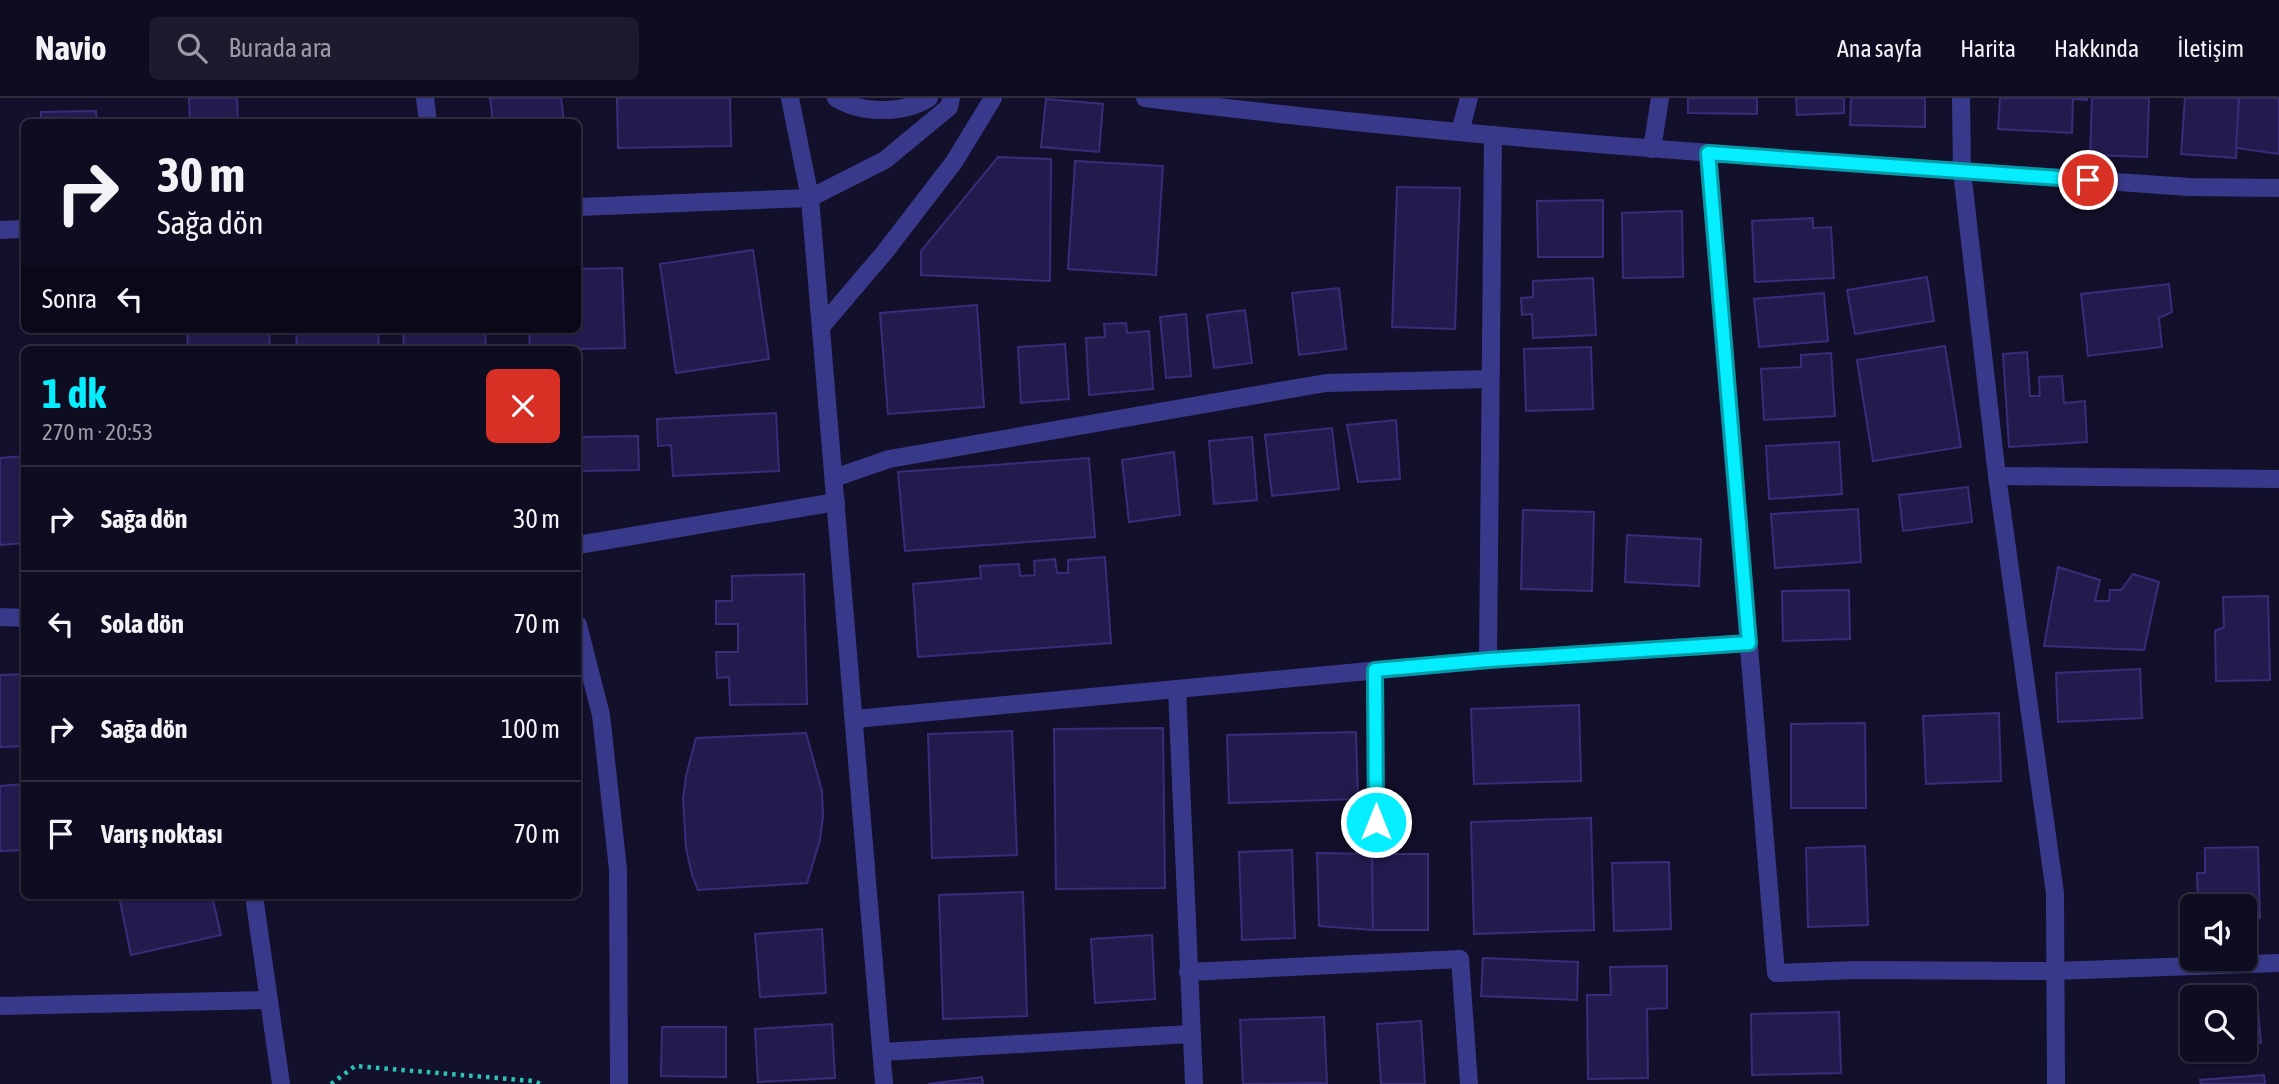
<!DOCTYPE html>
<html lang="tr">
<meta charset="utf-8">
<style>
body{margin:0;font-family:"Asap Condensed",sans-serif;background:#1c1a2d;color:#f1f3f6;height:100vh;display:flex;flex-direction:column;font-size:26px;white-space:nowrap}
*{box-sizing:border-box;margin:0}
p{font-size:23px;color:#9b9ba5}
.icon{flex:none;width:38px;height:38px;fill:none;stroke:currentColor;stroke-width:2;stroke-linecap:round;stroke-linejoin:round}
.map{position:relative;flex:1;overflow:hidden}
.panel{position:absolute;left:21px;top:248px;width:560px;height:553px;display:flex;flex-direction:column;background:#0e0c20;border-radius:10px;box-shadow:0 2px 5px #0004,0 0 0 2px #2e2c3e}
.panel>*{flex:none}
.top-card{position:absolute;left:21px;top:21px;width:560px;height:214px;border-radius:10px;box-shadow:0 2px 5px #0004,0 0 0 2px #2e2c3e;background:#0e0c20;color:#f1f3f6;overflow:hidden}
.buttons{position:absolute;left:2180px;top:796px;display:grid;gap:14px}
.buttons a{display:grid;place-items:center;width:77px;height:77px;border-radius:10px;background:#0e0c20;box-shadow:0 2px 5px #0004,0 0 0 2px #2e2c3e;font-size:35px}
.pin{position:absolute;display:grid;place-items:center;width:60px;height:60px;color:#fff;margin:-30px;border:4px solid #fff;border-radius:50%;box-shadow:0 2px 7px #0007}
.me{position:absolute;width:77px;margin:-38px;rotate:0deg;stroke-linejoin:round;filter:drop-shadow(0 0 5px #0008)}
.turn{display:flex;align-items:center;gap:24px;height:147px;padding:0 21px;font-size:32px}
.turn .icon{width:91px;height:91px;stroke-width:2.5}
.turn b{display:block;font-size:49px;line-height:60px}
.then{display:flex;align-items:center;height:66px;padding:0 21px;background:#0003;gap:14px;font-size:26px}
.round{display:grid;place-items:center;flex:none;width:74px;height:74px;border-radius:10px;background:#1c1a2d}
.overview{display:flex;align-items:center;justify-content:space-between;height:119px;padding:0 21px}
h1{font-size:42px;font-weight:700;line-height:52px;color:#05eeff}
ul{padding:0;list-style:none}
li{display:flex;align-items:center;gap:21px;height:105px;padding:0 21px;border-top:2px solid #2e2c3e}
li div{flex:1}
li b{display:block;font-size:26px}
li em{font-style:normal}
header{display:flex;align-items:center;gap:42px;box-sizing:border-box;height:98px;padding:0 35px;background:#0e0c20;border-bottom:2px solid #2e2c3e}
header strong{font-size:33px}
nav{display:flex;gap:38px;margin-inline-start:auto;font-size:24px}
.search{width:490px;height:63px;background:#1c1a2d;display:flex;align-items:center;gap:18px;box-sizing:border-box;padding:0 24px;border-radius:10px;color:#9b9ba5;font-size:26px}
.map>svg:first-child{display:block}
.building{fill:#231b4d;stroke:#392c7a;stroke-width:2}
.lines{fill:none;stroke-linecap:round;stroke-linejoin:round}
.path{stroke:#2bc2b3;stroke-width:4.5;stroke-dasharray:3.5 5;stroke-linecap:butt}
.minor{stroke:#39398c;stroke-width:18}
.tertiary{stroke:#39398c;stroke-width:18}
.route-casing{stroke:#039ba6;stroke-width:18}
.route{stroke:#05eeff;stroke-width:12}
</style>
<header>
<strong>Navio</strong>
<div class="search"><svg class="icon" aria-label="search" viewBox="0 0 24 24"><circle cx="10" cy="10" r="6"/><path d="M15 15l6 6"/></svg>Burada ara</div>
<nav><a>Ana sayfa</a><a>Harita</a><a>Hakkında</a><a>İletişim</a></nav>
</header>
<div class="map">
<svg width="2279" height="986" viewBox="0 0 2279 986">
<rect width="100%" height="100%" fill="#13102b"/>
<!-- building -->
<g class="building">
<polygon points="189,0 237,0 238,24 190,24"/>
<polygon points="490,0 561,0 564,24 493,24"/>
<polygon points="617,0 730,0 731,48 618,50"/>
<polygon points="1688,0 1757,0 1757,16 1688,15"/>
<polygon points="1796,0 1844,0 1844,15 1797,17"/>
<polygon points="1851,0 1925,0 1925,29 1850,27"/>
<polygon points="2000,0 2087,0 2087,2 2073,1 2072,35 1998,31"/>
<polygon points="2092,0 2149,0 2147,59 2090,57"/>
<polygon points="2185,0 2239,0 2236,60 2181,56"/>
<polygon points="2239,0 2279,0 2279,56 2236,50"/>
<polygon points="1046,1 1103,6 1099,54 1041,49"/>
<polygon points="96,13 97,24 41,24 41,14"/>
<polygon points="998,59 1051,61 1050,183 921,177 921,153"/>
<polygon points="1075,63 1163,68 1156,177 1068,171"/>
<polygon points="1397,89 1460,90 1455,231 1392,229"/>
<polygon points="1603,102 1603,159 1538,159 1537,103"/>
<polygon points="1682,113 1683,179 1623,180 1622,115"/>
<polygon points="1813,120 1813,130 1831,129 1834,180 1755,184 1752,123"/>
<polygon points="753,152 769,261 676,275 660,166"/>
<polygon points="622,170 625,250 530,252 529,231 578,231 578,171"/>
<polygon points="1927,179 1934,223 1855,236 1847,192"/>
<polygon points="1593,180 1596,237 1533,240 1532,216 1522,217 1521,200 1533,199 1533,183"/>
<polygon points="2169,186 2172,214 2159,220 2162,249 2088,258 2081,196"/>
<polygon points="1339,190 1346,251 1299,257 1292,195"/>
<polygon points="1824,195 1828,243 1759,249 1754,201"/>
<polygon points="977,207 984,309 888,316 880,215"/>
<polygon points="1245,212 1252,265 1214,270 1207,217"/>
<polygon points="1186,216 1191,278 1166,280 1160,219"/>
<polygon points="1126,225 1127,235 1149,233 1153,291 1089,297 1086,240 1105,239 1104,226"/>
<polygon points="187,231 269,231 270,252 188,252"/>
<polygon points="296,231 378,231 379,252 297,252"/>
<polygon points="403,231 485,231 486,252 404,252"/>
<polygon points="1065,246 1069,301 1021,305 1018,249"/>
<polygon points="1945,248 1961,349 1873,363 1857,262"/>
<polygon points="1591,249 1593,311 1526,313 1524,251"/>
<polygon points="2027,254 2030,298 2040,298 2039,279 2062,278 2064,305 2085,303 2087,344 2009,349 2003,256"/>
<polygon points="1831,255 1835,318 1764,322 1761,271 1801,269 1801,257"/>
<polygon points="776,315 779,373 673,378 671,347 658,348 657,321"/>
<polygon points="1396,322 1400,381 1358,384 1347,327"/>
<polygon points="1332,330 1339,391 1272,398 1265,337"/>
<polygon points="638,338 639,372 580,373 579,339"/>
<polygon points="1252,339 1257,402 1214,406 1209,343"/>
<polygon points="1839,344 1842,396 1769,401 1766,348"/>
<polygon points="1174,354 1180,417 1129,424 1122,362"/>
<polygon points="24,358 24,445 0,447 0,360"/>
<polygon points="1089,360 1095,439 905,453 898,374"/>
<polygon points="1968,389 1972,424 1903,433 1899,397"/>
<polygon points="1858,411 1861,464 1775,470 1771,416"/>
<polygon points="1523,412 1594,414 1592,493 1521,491"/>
<polygon points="1627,437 1701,441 1699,488 1625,484"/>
<polygon points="1105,459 1111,545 918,559 913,486 981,480 980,468 1019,466 1020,478 1035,477 1034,463 1055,461 1057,475 1068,475 1068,462"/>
<polygon points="2058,469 2100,482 2095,503 2109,503 2110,492 2121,492 2133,476 2159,484 2144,552 2044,548"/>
<polygon points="804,476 807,606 730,607 729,579 717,580 716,554 738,554 738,526 716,526 716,503 732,503 732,478"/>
<polygon points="1849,492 1850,541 1783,543 1782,493"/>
<polygon points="2268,498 2270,582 2216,583 2215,533 2224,529 2223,499"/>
<polygon points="2140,571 2142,620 2058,624 2056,575"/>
<polygon points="24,576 24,648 0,649 0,577"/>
<polygon points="1579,607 1581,683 1474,686 1471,611"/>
<polygon points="1999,615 2001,683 1926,686 1923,618"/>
<polygon points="1865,625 1866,710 1791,710 1791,626"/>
<polygon points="1163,630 1165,790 1056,791 1054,631"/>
<polygon points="1012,633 1017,757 932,760 928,636"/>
<polygon points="1356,634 1358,701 1229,705 1227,637"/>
<polygon points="806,635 822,693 823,718 820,742 807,785 698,792 692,777 686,750 683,700 686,678 696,640"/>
<polygon points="24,686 24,752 0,753 0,688"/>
<polygon points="1591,720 1594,832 1474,836 1471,724"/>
<polygon points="1865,748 1868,827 1808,829 1806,750"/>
<polygon points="2258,749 2260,820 2245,821 2245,808 2198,808 2197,775 2205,775 2205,750"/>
<polygon points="1292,752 1295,840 1242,842 1239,754"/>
<polygon points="1317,755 1372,756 1373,832 1319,828"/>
<polygon points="1372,756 1428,756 1428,832 1373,832"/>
<polygon points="1669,764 1671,831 1614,833 1612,765"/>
<polygon points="1023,794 1027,918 943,921 939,797"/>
<polygon points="119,798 212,798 221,837 131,857"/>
<polygon points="822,831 826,895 760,899 755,836"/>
<polygon points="1152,837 1155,901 1095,905 1091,841"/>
<polygon points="1483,860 1578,864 1577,902 1481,898"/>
<polygon points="1667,868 1667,910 1647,911 1648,980 1588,981 1587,897 1611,897 1610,869"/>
<polygon points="2257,900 2261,945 2245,946 2245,901"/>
<polygon points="1839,914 1841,975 1752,977 1751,916"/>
<polygon points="1324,919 1327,985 1243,986 1240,922"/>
<polygon points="1421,923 1425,986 1381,986 1377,926"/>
<polygon points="832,926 835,980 758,984 755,931"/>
<polygon points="662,929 726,929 726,979 661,978"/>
<polygon points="2264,977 2265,986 2201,986 2200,982"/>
<polygon points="982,979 983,986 928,986"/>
</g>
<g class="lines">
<!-- path -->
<polyline class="path" points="331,986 355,968 533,983 541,986"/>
<!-- minor -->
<g class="minor">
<polyline points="425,0 428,24"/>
<path d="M1145,0C1492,44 1841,64 2190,89L2279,90"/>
<polyline points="1961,0 1962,73 1997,378 2055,795 2056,986"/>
<polyline points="1460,34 1469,0"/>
<polyline points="1652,51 1660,0"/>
<polyline points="1708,55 1776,875 1856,872 2055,873 2279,865"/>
<polyline points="578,109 810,100 885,62 949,9 951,0"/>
<polyline points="0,132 24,131"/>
<polyline points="1997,378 2279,381"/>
<polyline points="834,380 889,361 1326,285 1490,281"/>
<polyline points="578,447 836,404"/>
<polyline points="0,519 24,520"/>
<polyline points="578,527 601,617 618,771 619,986"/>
<polyline points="1488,562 1493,37"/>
<polyline points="1375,572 1376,724"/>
<polyline points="1177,591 1194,986"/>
<polyline points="855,621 1488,562 1749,545"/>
<polyline points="254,798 281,986"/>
<polyline points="1188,874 1460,861 1469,986"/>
<polyline points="0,908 269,902"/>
<polyline points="882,954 1190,936"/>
</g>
<!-- tertiary -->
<g class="tertiary">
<polyline points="790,0 810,100 884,986"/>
<path d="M836,0C862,16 903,16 929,0"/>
<polyline points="821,229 884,155 954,64 993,0"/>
</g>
</g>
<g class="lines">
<defs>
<polyline id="route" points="1376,724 1375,572 1488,562 1749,545 1708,55 2088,82"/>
</defs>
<!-- route casing -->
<use href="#route" class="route-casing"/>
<!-- route -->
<use href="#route" class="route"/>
</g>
</svg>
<div class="buttons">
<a><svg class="icon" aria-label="sound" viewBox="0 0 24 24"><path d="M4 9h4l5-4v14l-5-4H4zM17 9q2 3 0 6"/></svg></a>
<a><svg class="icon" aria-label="search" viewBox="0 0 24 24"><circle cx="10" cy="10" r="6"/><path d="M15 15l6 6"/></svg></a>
</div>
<div class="pin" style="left:2088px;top:82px;background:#d93025"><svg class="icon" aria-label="arrive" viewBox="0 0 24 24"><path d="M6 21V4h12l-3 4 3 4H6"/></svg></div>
<svg class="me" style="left:1376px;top:724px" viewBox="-20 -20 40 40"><circle r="17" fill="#05eeff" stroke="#fff" stroke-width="3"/><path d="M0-11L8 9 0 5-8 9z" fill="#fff"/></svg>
<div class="top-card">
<div class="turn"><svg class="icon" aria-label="right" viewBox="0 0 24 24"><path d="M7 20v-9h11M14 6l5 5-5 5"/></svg><div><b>30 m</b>Sağa dön</div></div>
<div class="then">Sonra<svg class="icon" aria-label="left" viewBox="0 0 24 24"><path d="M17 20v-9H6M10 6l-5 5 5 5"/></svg></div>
</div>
<section class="panel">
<div class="overview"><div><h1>1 dk</h1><p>270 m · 20:53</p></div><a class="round" style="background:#d93025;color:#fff"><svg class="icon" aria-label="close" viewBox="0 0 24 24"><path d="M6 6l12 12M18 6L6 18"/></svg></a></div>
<ul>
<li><svg class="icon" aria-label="right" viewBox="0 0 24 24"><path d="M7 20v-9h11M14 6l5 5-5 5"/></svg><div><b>Sağa dön</b></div><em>30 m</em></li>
<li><svg class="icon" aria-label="left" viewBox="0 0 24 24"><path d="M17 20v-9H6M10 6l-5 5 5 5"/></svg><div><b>Sola dön</b></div><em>70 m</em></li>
<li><svg class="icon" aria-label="right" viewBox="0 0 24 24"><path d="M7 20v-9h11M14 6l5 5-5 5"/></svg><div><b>Sağa dön</b></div><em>100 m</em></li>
<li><svg class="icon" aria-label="arrive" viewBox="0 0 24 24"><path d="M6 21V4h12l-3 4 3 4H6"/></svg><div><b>Varış noktası</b></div><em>70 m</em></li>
</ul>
</section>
</div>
